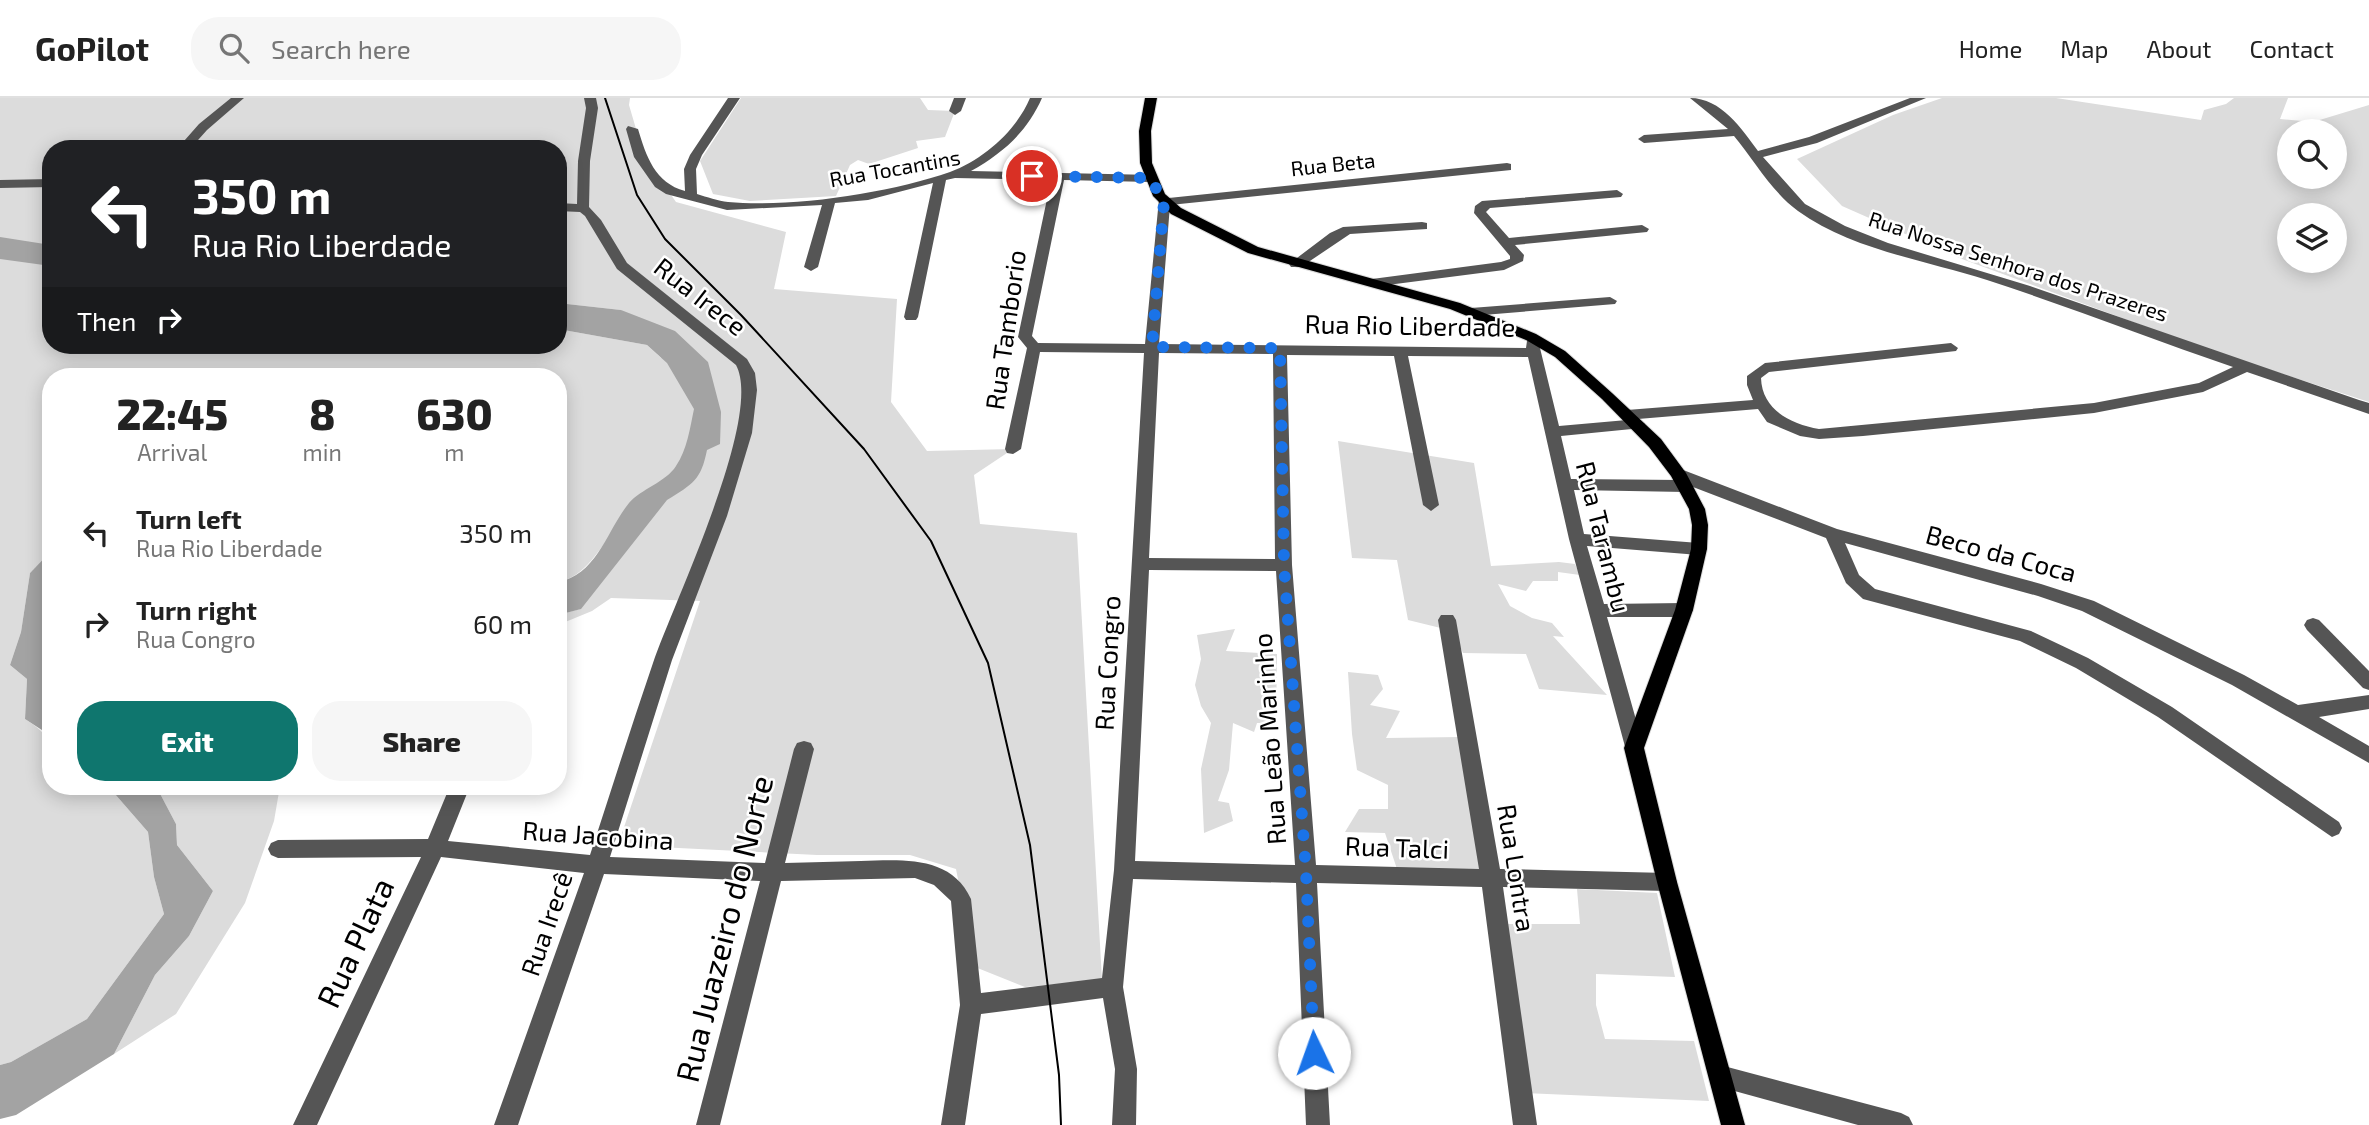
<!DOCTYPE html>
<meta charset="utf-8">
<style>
body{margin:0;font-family:"Exo 2",sans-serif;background:#f6f6f6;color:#222;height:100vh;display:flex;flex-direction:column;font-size:26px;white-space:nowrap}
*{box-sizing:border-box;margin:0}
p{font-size:23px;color:#767676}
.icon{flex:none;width:38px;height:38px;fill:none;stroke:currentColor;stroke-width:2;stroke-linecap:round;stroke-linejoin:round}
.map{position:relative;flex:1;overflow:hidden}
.side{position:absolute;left:42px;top:270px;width:525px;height:427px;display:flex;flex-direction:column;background:#fff;border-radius:28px;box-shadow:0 4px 18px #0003}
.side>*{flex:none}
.banner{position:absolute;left:42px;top:42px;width:525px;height:214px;border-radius:28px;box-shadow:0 4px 18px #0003;background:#202124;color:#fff;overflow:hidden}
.tools{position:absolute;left:2277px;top:21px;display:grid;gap:14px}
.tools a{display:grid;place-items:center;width:70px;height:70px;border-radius:50%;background:#fff;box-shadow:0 4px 18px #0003;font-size:35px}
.pin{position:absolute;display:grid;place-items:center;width:60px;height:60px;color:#fff;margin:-30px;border:4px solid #fff;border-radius:50%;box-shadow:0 2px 7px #0007}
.me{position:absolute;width:77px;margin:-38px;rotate:357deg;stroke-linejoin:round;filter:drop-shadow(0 0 5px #0008)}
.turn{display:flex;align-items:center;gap:24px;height:147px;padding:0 35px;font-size:32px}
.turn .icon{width:91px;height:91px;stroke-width:2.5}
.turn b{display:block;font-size:49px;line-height:60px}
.then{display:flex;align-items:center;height:66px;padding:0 35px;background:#0003;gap:14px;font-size:26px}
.eta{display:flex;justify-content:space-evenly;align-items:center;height:119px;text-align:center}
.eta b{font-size:42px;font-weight:800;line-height:49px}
.action{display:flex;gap:14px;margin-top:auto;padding:14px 35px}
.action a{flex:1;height:80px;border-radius:28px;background:#0f766e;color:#fff;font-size:28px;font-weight:800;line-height:80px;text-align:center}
.action a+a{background:#f6f6f6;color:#222}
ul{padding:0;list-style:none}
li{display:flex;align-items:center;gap:21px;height:91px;padding:0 35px}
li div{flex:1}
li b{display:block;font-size:26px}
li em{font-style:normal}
header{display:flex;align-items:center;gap:42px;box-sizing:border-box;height:98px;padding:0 35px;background:#fff;border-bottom:2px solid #e0e0e0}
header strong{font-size:33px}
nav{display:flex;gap:38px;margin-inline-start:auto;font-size:24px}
.search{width:490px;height:63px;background:#f6f6f6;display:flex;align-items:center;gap:18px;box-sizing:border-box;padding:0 24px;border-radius:28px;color:#767676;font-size:26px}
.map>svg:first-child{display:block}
.green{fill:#dcdcdc;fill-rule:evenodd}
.water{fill:#a3a3a3}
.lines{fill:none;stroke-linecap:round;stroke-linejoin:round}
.major-casing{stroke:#dbdbdb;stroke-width:2}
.minor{fill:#555;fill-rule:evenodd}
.major{fill:#000;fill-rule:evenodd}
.tram{stroke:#000;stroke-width:2}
.route{stroke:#1a73e8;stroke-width:12;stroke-dasharray:0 21.6}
.labels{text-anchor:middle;stroke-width:5;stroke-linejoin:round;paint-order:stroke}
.far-street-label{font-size:21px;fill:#000;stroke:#fff}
.street-label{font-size:26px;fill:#000;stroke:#fff}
.near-street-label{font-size:32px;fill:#000;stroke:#fff}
</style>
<header>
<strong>GoPilot</strong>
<div class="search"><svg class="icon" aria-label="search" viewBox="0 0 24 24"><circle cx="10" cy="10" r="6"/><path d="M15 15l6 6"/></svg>Search here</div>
<nav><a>Home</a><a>Map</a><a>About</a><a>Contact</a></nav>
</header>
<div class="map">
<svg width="2369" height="1027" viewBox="0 0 2369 1027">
<rect width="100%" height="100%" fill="#fff"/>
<!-- green -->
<g class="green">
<path d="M0,0H630L629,7L644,58L676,104L786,134L774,191L897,201L891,304L927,353L1013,351L974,377L980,426L1077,435L1102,882L1025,889L975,869L956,771L910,757H817L618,747L700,503L611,500L592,513L558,527V517L580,511L606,443C594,460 580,480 558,484V278H51V453L30,475L21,534L10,567L27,581L25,621C59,643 51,650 51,688H67L69,692L108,688L148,734L154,779L164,816L87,921L11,964L0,967ZM51,51H558V205L621,212L661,260L647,247L558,231V247H51Z"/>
<polygon points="741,0 920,0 928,12 955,13 945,39 916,43 918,50 869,66 858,62 850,67 836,98 750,103 713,96 700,63"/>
<path d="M1942,0H2056L2201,22L2204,12L2226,6L2234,0H2288L2280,21L2313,24L2369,7V304L2209,252L1962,161L1842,108L1797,61L1893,17ZM2289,33H2334V79H2289ZM2289,117H2334V163H2289Z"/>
<polygon points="1338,343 1474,365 1491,468 1559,464 1575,466 1580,477 1558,474 1558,483 1533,483 1526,493 1498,486 1510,508 1532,520 1552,525 1564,539 1553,538 1607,597 1539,591 1526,556 1463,555 1453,533 1408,522 1397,462 1352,460"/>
<polygon points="1235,531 1226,553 1277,556 1276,625 1257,625 1254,634 1233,625 1229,672 1218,703 1229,705 1233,723 1204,735 1201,671 1211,625 1201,608 1195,587 1201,561 1197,537"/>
<polygon points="1348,574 1378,577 1383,591 1370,607 1400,613 1386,640 1461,639 1483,772 1398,774 1385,735 1345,734 1359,711 1388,711 1388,687 1357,672 1352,636"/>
<polygon points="156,688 280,688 274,723 245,805 176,916 114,956 155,877 189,838 213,793 177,747 176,726"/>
<polygon points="1577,791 1657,795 1675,879 1596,876 1596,907 1605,941 1694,943 1709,1003 1524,995 1505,826 1580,826"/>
</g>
<!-- water -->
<g class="water">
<polygon points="0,139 51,147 51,168 0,161"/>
<path d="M558,205L621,212L675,233L708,264L721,314L720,346L707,352C701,382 693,386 667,402L581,511L558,517V484C597,477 607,432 629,405C641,391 666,384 676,368C687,352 690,330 694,311L667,265L647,247L558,231Z"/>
<polygon points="51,453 51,646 45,634 25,621 27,581 10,567 21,534 30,475"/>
<polygon points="108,688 156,688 176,726 177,747 213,793 189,838 155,877 114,956 16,1017 0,1021 0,967 11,964 87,921 164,816 154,779 148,734"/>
</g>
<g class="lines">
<defs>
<polygon id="major" points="1145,0 1157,0 1151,33 1152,65 1165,96 1181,110 1258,149 1460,205 1536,236 1565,253 1612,295 1661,341 1686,375 1705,411 1708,427 1707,451 1693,512 1644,650 1677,784 1745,1027 1721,1027 1657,784 1624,650 1675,512 1691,451 1692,427 1689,411 1671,378 1649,349 1602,301 1555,259 1526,242 1450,211 1248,155 1171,116 1153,98 1140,65 1139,33"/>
</defs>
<!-- major casing -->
<use href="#major" class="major-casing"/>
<!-- minor -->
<g class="minor">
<polygon points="231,0 244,0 207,32 190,51 177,51 199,26"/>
<path d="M584,0H596L598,10L590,63L589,109L601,122L627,165L747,261L755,275L757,292L752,335L727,418L672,562L610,759L765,765L794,651L797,645L804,643L811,645L814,651L785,765C811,764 836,764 861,763C902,762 951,757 971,801L981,895L1102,880L1114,772L1144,255L1040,254L1021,351L1013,356L1007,355L1005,351L1027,250L1018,239L1051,82L955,80L946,82L918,219L916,222H906L904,219L933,85L868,102L835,105L818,169L811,173L804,169L822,107L727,112L666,96L655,89L634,59L626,31L628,28L638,31C646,58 655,85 685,93L684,71L690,57L728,0H740L702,57L696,71L697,96C707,99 718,103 728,104C791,110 890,95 950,74C984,61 1016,33 1030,0H1042C1027,34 1003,55 971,73L1154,77V83L1150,84L1064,82L1032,238L1038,245L1145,246L1159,101L1507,65L1511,66V72L1170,107L1159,246L1526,250L1527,243L1532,242L1539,246L1559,328L1627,322L1619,317L1627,312L1753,302L1747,287V278L1765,265L1951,245L1958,250L1956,253L1769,274L1761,280C1762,312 1791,326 1819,331L2094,305L2199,285L2233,269C2151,241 2070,209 1987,182C1925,162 1852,152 1798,113C1771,93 1754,62 1734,38L1644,45L1638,41L1644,37L1728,31L1690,0C1721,0 1742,31 1758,53L1809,39L1910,0H1926L1817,45L1763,59L1805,106L1845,128L1888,145L2030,188L2359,302L2369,305V316L2247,274L2203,294L2094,315L1863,338L1819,341L1800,338L1767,324L1758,311L1638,321L1645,326L1642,330L1561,338L1571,381L1680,382L1670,375L1678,370L1837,431L2041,486L2094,503L2244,577L2298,607L2369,597V611L2319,619L2369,648V665L2232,587L2082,513L2038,498L1845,445L1859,477L1875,491L2031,533L2088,560L2172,609L2339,724L2342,730L2339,736L2332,739L2158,619L2076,570L2020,543L1863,501L1846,485L1826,440L1693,389L1685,394L1574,392L1584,436L1699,445L1707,451L1699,457L1587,448L1604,506L1684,505L1690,507L1693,512L1690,517L1684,519H1607L1644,650L1641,656L1634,658L1627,656L1569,441L1528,259L1408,258L1439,407L1431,413L1423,407L1394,258L1287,257L1292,467L1316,767L1479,771L1438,522L1441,517H1453L1456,522L1500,771L1667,775L1674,778L1677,784L1674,790L1667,793L1503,789L1537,1027H1513L1482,789L1317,785L1330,1027H1306L1296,785L1133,781L1123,889L1137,971L1136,1027H1112L1115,971L1103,900L981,916L965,1027H941L960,907L951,803L934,787L915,780L781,783L720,1027H696L760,783L604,776L518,1027H494L584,775L441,759L317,1027H293L421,759L278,760L271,757L268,751L271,745L278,742L428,741L450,688H470L448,743L590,757C611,693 631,629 653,565C673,506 764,319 736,267L617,171L585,118L580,114L558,113V105L577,106L578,63L586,10ZM1159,255L1273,256L1275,461L1149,460ZM1149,472L1276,473L1295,767L1135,763Z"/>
<polygon points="954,0 966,0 961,13 955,17 949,13"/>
<polygon points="227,47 266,47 272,51 221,51"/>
<polygon points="51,81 51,89 0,90 0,82"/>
<polygon points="1617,92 1623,96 1621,99 1490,110 1486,114 1509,140 1642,127 1649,131 1647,134 1515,147 1524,157 1523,163 1504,172 1372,189 1365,185 1372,181 1501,164 1510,161 1510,158 1474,115 1475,108 1482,103"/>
<polygon points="1422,124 1427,125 1427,131 1350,136 1301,169 1291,169 1289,166 1330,135 1343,129"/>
<polygon points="1610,199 1617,203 1615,206 1471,218 1464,214 1471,210"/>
<polygon points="2313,520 2319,522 2369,573 2369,592 2363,590 2307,532 2304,527 2307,522"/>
<polygon points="1720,967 1901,1015 1909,1019 1913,1027 1858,1027 1720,989 1712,986 1709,978 1712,970"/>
</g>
<!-- major -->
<use href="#major" class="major"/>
<!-- tram -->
<polyline class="tram" points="605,0 637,97 665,141 741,217 864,351 931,443 988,565 1030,747 1059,977 1061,1027"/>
</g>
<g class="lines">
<!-- route -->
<polyline class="route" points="1032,78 1150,80 1164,104 1152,249 1280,250 1284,467 1306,774 1314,955"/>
</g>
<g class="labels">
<!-- far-street labels -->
<g class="far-street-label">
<text transform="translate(1333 67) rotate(-6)" y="7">Rua Beta</text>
<text transform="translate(895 71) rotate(-10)" y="7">Rua Tocantins</text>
<text transform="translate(2018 169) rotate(18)" y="7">Rua Nossa Senhora dos Prazeres</text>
</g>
<!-- street labels -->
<g class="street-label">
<text transform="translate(700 199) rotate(38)" y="9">Rua Irece</text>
<text transform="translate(1410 228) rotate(1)" y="9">Rua Rio Liberdade</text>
<text transform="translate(1006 232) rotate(-82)" y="9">Rua Tamborio</text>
<text transform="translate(1603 439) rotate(76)" y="9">Rua Tarambu</text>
<text transform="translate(2001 456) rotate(15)" y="9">Beco da Coca</text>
<text transform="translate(1108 565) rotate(-87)" y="9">Rua Congro</text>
<text transform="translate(1270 641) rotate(-94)" y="9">Rua Leão Marinho</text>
<text transform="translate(598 738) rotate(4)" y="9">Rua Jacobina</text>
<text transform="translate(1397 750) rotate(2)" y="9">Rua Talci</text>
<text transform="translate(1516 770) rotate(81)" y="9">Rua Lontra</text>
<text transform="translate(547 826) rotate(-71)" y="9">Rua Irecê</text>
</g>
<!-- near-street labels -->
<g class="near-street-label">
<text transform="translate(725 831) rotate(-76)" y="11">Rua Juazeiro do Norte</text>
<text transform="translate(356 845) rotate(-65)" y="11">Rua Plata</text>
</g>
</g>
</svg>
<div class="tools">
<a><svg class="icon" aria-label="search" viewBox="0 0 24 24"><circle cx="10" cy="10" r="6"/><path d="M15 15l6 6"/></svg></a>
<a><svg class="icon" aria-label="layers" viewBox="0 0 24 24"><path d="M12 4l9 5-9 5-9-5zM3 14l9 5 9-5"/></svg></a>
</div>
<div class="pin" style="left:1032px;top:78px;background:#d93025"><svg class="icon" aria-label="arrive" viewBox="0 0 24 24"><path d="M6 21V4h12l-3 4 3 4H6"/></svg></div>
<svg class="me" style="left:1314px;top:955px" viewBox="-20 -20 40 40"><circle r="19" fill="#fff"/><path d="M0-13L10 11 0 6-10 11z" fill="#1a73e8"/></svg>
<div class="banner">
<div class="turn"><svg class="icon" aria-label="left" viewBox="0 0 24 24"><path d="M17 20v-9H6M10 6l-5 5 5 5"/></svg><div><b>350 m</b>Rua Rio Liberdade</div></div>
<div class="then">Then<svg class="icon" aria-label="right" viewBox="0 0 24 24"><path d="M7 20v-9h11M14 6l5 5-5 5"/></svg></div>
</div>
<section class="side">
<div class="eta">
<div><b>22:45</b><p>Arrival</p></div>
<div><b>8</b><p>min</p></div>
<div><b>630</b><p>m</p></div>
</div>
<ul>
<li><svg class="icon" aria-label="left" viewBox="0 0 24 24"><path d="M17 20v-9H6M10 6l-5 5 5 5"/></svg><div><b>Turn left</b><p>Rua Rio Liberdade</p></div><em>350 m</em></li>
<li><svg class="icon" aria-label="right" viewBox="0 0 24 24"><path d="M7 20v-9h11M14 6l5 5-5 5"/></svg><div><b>Turn right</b><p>Rua Congro</p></div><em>60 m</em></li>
</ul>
<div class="action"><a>Exit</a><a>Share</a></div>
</section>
</div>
